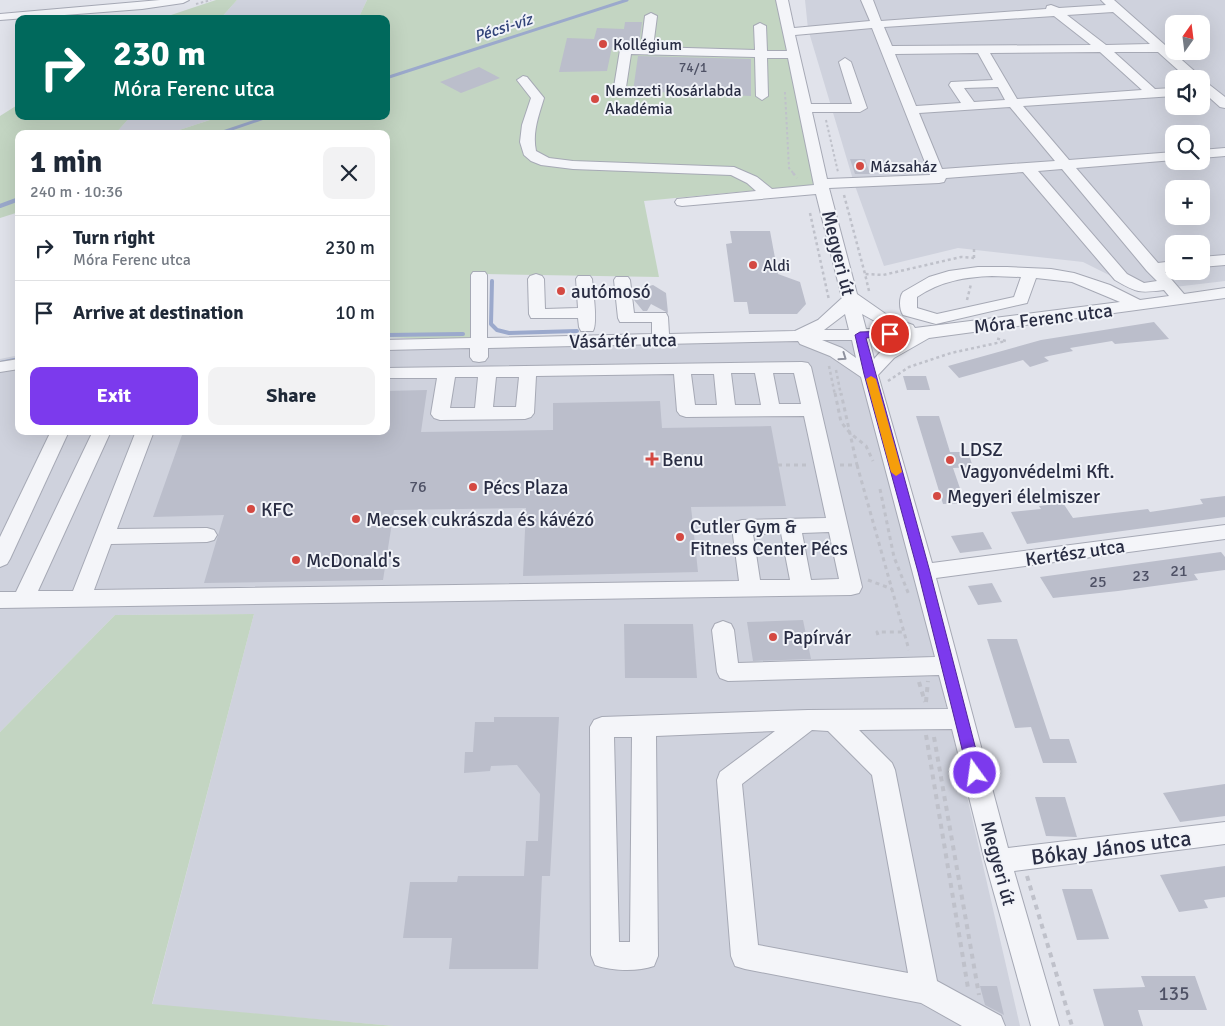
<!DOCTYPE html>
<meta charset="utf-8">
<style>
body{margin:0;font-family:Signika,sans-serif;background:#f2f2f3;color:#1f2937;height:100vh;display:flex;flex-direction:column;font-size:19px;white-space:nowrap}
*{box-sizing:border-box;margin:0}
p{font-size:16px;color:#747a83}
.icon{flex:none;width:28px;height:28px;fill:none;stroke:currentColor;stroke-width:2;stroke-linecap:round;stroke-linejoin:round}
.map{position:relative;flex:1;overflow:hidden}
.sheet{position:absolute;left:15px;top:130px;width:375px;height:305px;display:flex;flex-direction:column;background:#fff;border-radius:10px;box-shadow:0 5px 20px #0002}
.sheet>*{flex:none}
.guide{position:absolute;left:15px;top:15px;width:375px;height:105px;border-radius:10px;box-shadow:0 5px 20px #0002;background:#00695c;color:#fff;overflow:hidden}
.needle{width:32px;rotate:14deg}
.controls{position:absolute;left:1165px;top:15px;display:grid;gap:10px}
.controls a{display:grid;place-items:center;width:45px;height:45px;border-radius:10px;background:#fff;box-shadow:0 5px 20px #0002;font-size:25px}
.pin{position:absolute;display:grid;place-items:center;width:42px;height:42px;color:#fff;margin:-21px;border:2px solid #fff;border-radius:50%;box-shadow:0 1px 5px #0007}
.me{position:absolute;width:55px;margin:-28px;rotate:346deg;stroke-linejoin:round;filter:drop-shadow(0 0 4px #0008)}
.turn{display:flex;align-items:center;gap:18px;height:105px;padding:0 15px;font-size:22px}
.turn .icon{width:65px;height:65px;stroke-width:2.5}
.turn b{display:block;font-size:35px;line-height:42px}
.round{display:grid;place-items:center;flex:none;width:52px;height:52px;border-radius:10px;background:#f2f2f3}
.overview{display:flex;align-items:center;justify-content:space-between;height:85px;padding:0 15px}
h1{font-size:30px;font-weight:700;line-height:38px}
.action{display:flex;gap:10px;margin-top:auto;padding:10px 15px}
.action a{flex:1;height:58px;border-radius:10px;background:#7c3aed;color:#fff;font-size:20px;font-weight:700;line-height:58px;text-align:center}
.action a+a{background:#f2f2f3;color:#1f2937}
ul{padding:0;list-style:none}
li{display:flex;align-items:center;gap:15px;height:65px;padding:0 15px;border-top:1px solid #e0e1e3}
li div{flex:1}
li b{display:block;font-size:19px}
li em{font-style:normal}
.map>svg:first-child{display:block}
.built{fill:#cfd2dd;fill-rule:evenodd}
.green{fill:#c3d5c2}
.lines{fill:none;stroke-linecap:round;stroke-linejoin:round}
.stream-far1{stroke:#9ba9cc;stroke-width:3}
.stream{stroke:#9ba9cc;stroke-width:4}
.building{fill:#bbbecb}
.minor-casing{stroke:#a6a9b5;stroke-width:2}
.path-far3{stroke:#bfc1ca;stroke-width:2;stroke-dasharray:2.5 2.5;stroke-linecap:butt}
.path-far2{stroke:#bfc1ca;stroke-width:2.5;stroke-dasharray:3 3;stroke-linecap:butt}
.path-far1{stroke:#bfc1ca;stroke-width:3;stroke-dasharray:4 4;stroke-linecap:butt}
.path{stroke:#bfc1ca;stroke-width:4;stroke-dasharray:5 5;stroke-linecap:butt}
.minor{fill:#f4f5f9;fill-rule:evenodd}
.oneway{stroke:#8e919e}
.route{fill:#7c3aed;stroke:#51269a}
.slow{fill:#f59e0b}
.poi-dot{fill:#d44942;stroke:#f1f3f8;stroke-width:2}
.labels{text-anchor:middle;stroke-width:4;stroke-linejoin:round;paint-order:stroke}
.far-number-label{font-size:14px;fill:#4e5165}
.far-water-label{font-size:16px;font-style:italic;fill:#314379;stroke:#f1f3f8}
.far-poi-label{font-size:16px;fill:#292d43;stroke:#f1f3f8;text-anchor:start}
.number-label{font-size:16px;fill:#4e5165}
.street-label{font-size:19px;fill:#292d43;stroke:#f1f3f8}
.poi-label{font-size:19px;fill:#292d43;stroke:#f1f3f8;text-anchor:start}
.near-number-label{font-size:19px;fill:#4e5165}
.near-street-label{font-size:22px;fill:#292d43;stroke:#f1f3f8}
</style>
<div class="map">
<svg width="1225" height="1026" viewBox="0 0 1225 1026">
<rect width="100%" height="100%" fill="#e1e3eb"/>
<!-- built -->
<g class="built">
<polygon points="237,0 367,0 358,19 220,19"/>
<path d="M805,0H1225V281L1141,291L1083,262L958,248L884,266L854,183L808,29ZM1174,24H1201V51H1174ZM1174,79H1201V106H1174ZM1174,134H1201V161H1174ZM1174,189H1201V216H1174ZM1174,244H1201V271H1174Z"/>
<polygon points="131,116 222,116 167,134 115,134"/>
<polygon points="386,337 488,342 861,337 1020,1026 394,1026 152,1005 254,614 115,615 0,732 0,359 19,355 19,431 386,431"/>
</g>
<!-- green -->
<g class="green">
<polygon points="216,0 237,0 220,19 159,19"/>
<polygon points="367,0 781,0 821,184 644,201 659,277 486,274 488,342 386,337 386,134 167,134 222,116 386,116 386,19 358,19"/>
<polygon points="19,104 19,116 131,116 115,134 19,134 19,212 0,218 0,116"/>
<polygon points="254,614 152,1004 394,1026 0,1026 0,732 115,615"/>
</g>
<g class="lines">
<!-- stream-far1 -->
<g class="stream-far1">
<polyline points="386,78 627,0"/>
<polyline points="217,134 270,116"/>
</g>
<!-- stream -->
<g class="stream">
<polyline points="0,206 19,199"/>
<polyline points="492,281 491,324 497,330 509,333 577,331"/>
<polyline points="386,335 463,334"/>
<polyline points="0,363 19,359"/>
</g>
</g>
<!-- building -->
<g class="building">
<polygon points="625,22 642,22 639,45 626,44 621,47 612,47 607,71 559,72 567,38 594,39 597,28 624,29"/>
<polygon points="638,56 751,59 751,96 633,91"/>
<polygon points="479,67 500,78 461,93 440,82"/>
<polygon points="850,159 865,159 870,174 855,174"/>
<polygon points="730,231 770,231 778,274 800,282 806,304 797,314 749,314 747,302 734,302 726,244 732,243"/>
<polygon points="653,285 666,293 668,313 651,304 647,311 643,311 634,300 633,290"/>
<polygon points="1154,322 1169,339 1115,344 1112,341 1070,348 1073,351 1044,357 1049,361 1030,367 1023,360 959,378 948,366 1041,340"/>
<polygon points="903,376 926,376 930,390 907,390"/>
<polygon points="427,390 421,432 553,430 553,403 660,401 662,428 771,426 786,506 691,507 698,572 523,576 526,508 394,510 383,580 204,583 224,515 153,517 182,435 223,434 224,431 386,431 386,391"/>
<polygon points="916,416 939,416 950,452 968,452 973,467 953,468 965,503 943,504"/>
<polygon points="1225,496 1225,517 1027,544 1011,512 1041,509 1039,506 1063,503 1073,518 1148,509 1150,512 1203,504 1200,499"/>
<polygon points="983,532 992,549 960,553 951,536"/>
<polygon points="1221,552 1225,557 1225,570 1194,574 1198,580 1118,591 1053,598 1040,577"/>
<polygon points="992,583 1002,602 978,605 968,586"/>
<polygon points="803,620 811,659 753,661 747,622"/>
<polygon points="624,624 693,624 697,678 625,678"/>
<polygon points="987,639 1017,639 1050,739 1069,739 1077,763 1043,763 1031,727 1015,728"/>
<polygon points="494,717 559,717 550,876 542,876 538,969 449,969 452,938 403,938 410,882 457,882 458,876 524,876 526,841 538,841 540,794 517,765 491,766 490,771 464,773 465,752 473,752 475,722 494,722"/>
<polygon points="1225,784 1225,816 1180,822 1163,793"/>
<polygon points="1035,797 1065,797 1077,837 1046,836"/>
<polygon points="1225,866 1225,897 1204,900 1208,908 1179,912 1160,875"/>
<polygon points="1062,889 1092,889 1109,939 1077,940"/>
<polygon points="1141,976 1195,976 1207,1010 1138,1010 1143,1026 1104,1026 1093,989 1145,987"/>
<polygon points="980,986 997,986 1004,1015 985,1005"/>
</g>
<g class="lines">
<defs>
<g id="minor">
<polygon points="160,0 189,0 183,3 142,9 0,20 0,14"/>
<path d="M776,0H788L794,28L870,21L861,0H873L881,21L1046,9L1047,6L1051,5L1059,8L1106,5L1101,0H1114L1200,76L1202,79L1225,97V108L1220,107L1201,90V79H1188L1158,52H1114L1155,89L1174,88V96L1023,106L1069,160L1174,152V160L1076,168L1158,263L1174,261V271L1165,272L1184,294L1225,288V298L929,338L894,358L878,375L932,563L1225,525V539L936,578L1008,848L1225,822V844L1014,871L1059,1026H1031L985,861L952,729L859,730L892,763L895,770L937,981L1001,1016L1005,1026H962L921,1003L745,969L735,966L731,956L717,780L720,772L775,731L656,736L658,956L654,966C637,972 612,971 595,965L591,955L590,727L594,720L602,717L808,710L948,709L939,675L728,681L720,678L717,672L712,630L715,624L723,621L731,624L734,630L738,663L935,657L861,377L830,356L800,344L798,341L488,348V357L485,361L479,362L473,361L470,357V348L386,350V340L471,338V275L473,272H485L487,275V338L652,334V322H620L618,318L614,280L616,277H628L630,280L634,313H666L668,317L669,334L795,331L818,320L842,298L816,194L682,206L677,205L675,202L677,199L756,191L747,183L731,175L573,169L541,165L531,161L524,155L520,142L522,125L531,98L517,80L523,76L527,77L544,98C539,115 532,132 536,151L549,158L573,161L734,167L757,177L772,189L814,185L788,58H767L768,96L762,100L756,96L755,57L631,54L626,87L620,91L614,87L620,50L626,46L641,47L645,16L651,13L657,16L653,47L755,50L754,26L760,23L766,26L767,51H787ZM1113,12L1150,44L1106,45L1067,15ZM1054,16L1091,45L892,46L884,27ZM872,28L930,175L827,179L812,112H860L867,108L851,62L845,58L839,62L852,104H811L795,35ZM1100,52L1142,90L1017,99L990,53ZM978,53L993,80L951,82L949,85L961,103L916,106L895,54ZM998,87L1005,100L974,102L964,88ZM1010,107L1055,161L942,169L919,113ZM1062,169L1147,271L1157,281L1144,283L1127,274L1038,171ZM1023,172L1115,280C1137,293 1139,293 1164,290L1169,296L1140,300L1110,285L1074,273L1051,269L1007,267H978L949,271L929,277L903,292C899,297 899,309 903,315L936,324L1027,303L1036,278L1072,282L1120,302L915,328L913,325L890,317L857,294L829,188L939,183L944,182L946,178ZM992,276L1021,277L1014,297L937,314L917,308V297C941,281 965,277 992,276ZM845,314L849,330H824ZM862,314L889,329H866ZM869,339H904L882,350L874,359ZM822,340H852L856,358L842,348ZM812,730L828,731L872,775L908,973L758,945L742,784ZM614,737H632L630,942H619Z"/>
<polygon points="1225,148 1225,156 1201,158 1201,150"/>
<polygon points="1225,255 1225,265 1201,267 1201,257"/>
<path d="M536,274L542,276L544,279L545,309L578,308L576,279L578,276H590L592,279C593,290 598,323 593,331H581L579,327L578,318H531L529,314L528,279L530,276Z"/>
<polygon points="19,359 19,369 0,372 0,362"/>
<path d="M802,362L808,363L811,367L862,587L859,593L851,595L0,608V592H16L93,431H111L38,591H73L136,431H154L117,529L207,528L214,530L217,535L214,540L207,542L111,544L94,590L739,581L732,527L735,522L742,520L826,518L804,416L686,417L680,415L677,411L674,374L536,376L534,413L531,417L525,419L440,420L434,418L431,414L437,378H386V368ZM731,373H755L761,405H735ZM773,373H794L801,404H779ZM691,374H714L717,405H695ZM455,377H478L475,408H450ZM496,377H519L516,407H493ZM829,532L839,579L811,580L802,533ZM781,533L790,580H760L753,534Z"/>
<polygon points="51,431 69,431 10,559 7,564 0,567 0,537"/>
</g>
</defs>
<!-- minor casing -->
<use href="#minor" class="minor-casing"/>
<!-- path-far3 -->
<g class="path-far3">
<polyline points="196,4 211,0"/>
<polyline points="785,92 789,168 794,174"/>
<polyline points="826,120 838,172"/>
</g>
<!-- path-far2 -->
<g class="path-far2">
<polyline points="793,173 797,178"/>
<polyline points="844,195 865,274"/>
<polyline points="810,213 829,300"/>
<polyline points="974,249 974,258"/>
<polyline points="869,291 865,274 883,275 961,257 974,258"/>
<polyline points="967,300 971,284"/>
<polyline points="829,366 835,395"/>
<polyline points="836,370 841,395"/>
<polyline points="888,381 909,367 951,353 1006,341 995,338"/>
</g>
<!-- path-far1 -->
<g class="path-far1">
<polyline points="835,393 841,422 850,433 866,446 873,461"/>
<polyline points="778,465 806,465"/>
<polyline points="840,465 857,465 841,393"/>
<polyline points="857,465 909,650"/>
<polyline points="880,489 894,557 909,595"/>
<polyline points="868,580 892,589"/>
<polyline points="878,635 877,632 904,632"/>
</g>
<!-- path -->
<g class="path">
<polyline points="919,682 925,702"/>
<polyline points="926,702 928,681"/>
<polyline points="926,735 968,988"/>
<polyline points="934,737 979,995"/>
<polyline points="1027,876 1072,1026"/>
</g>
<!-- minor -->
<use href="#minor" class="minor"/>
</g>
<!-- one-way arrows -->
<defs><path id="oneway-chevron" d="M-2-3.5L2.5 0L-2 3.5" fill="none" stroke-width="1.6" stroke-linecap="round" stroke-linejoin="round" transform="scale(1.25)"/></defs>
<use class="oneway" href="#oneway-chevron" transform="translate(843 357) rotate(35)"/>
<!-- route -->
<polygon class="route" points="890,331 894,334 893,336 866,338 930,572 982,773 980,777 975,779 970,777 968,773 918,572 864,374 855,335 860,332"/>
<!-- slow -->
<polygon class="slow" points="871,376 876,379 902,472 896,476 891,472 866,379"/>
<!-- markers -->
<g class="poi-dot">
<circle cx="603" cy="44" r="5"/>
<circle cx="595" cy="99" r="5"/>
<circle cx="860" cy="166" r="5"/>
<circle cx="753" cy="265" r="5"/>
<circle cx="561" cy="291" r="5"/>
<path d="M649.5 451.5h5v5h5v5h-5v5h-5v-5h-5v-5h5z"/>
<circle cx="950" cy="460" r="5"/>
<circle cx="473" cy="487" r="5"/>
<circle cx="937" cy="496" r="5"/>
<circle cx="251" cy="509" r="5"/>
<circle cx="356" cy="519" r="5"/>
<circle cx="680" cy="537" r="5"/>
<circle cx="296" cy="560" r="5"/>
<circle cx="773" cy="637" r="5"/>
</g>
<g class="labels">
<!-- far-number labels -->
<g class="far-number-label">
<text x="693" y="72">74/1</text>
</g>
<!-- far-water labels -->
<g class="far-water-label">
<text transform="translate(503 27) rotate(-18)" y="6">Pécsi-víz</text>
</g>
<!-- far-poi labels -->
<g class="far-poi-label">
<text x="613" y="50">Kollégium</text>
<text x="605" y="96">Nemzeti Kosárlabda<tspan x="605" dy="18">Akadémia</tspan></text>
<text x="870" y="172">Mázsaház</text>
<text x="763" y="271">Aldi</text>
</g>
<!-- number labels -->
<g class="number-label">
<text x="418" y="492">76</text>
<text x="1179" y="576">21</text>
<text x="1141" y="581">23</text>
<text x="1098" y="587">25</text>
</g>
<!-- street labels -->
<g class="street-label">
<text transform="translate(839 253) rotate(76)" y="7">Megyeri út</text>
<text transform="translate(1043 318) rotate(-7)" y="7">Móra Ferenc utca</text>
<text transform="translate(623 340) rotate(-1)" y="7">Vásártér utca</text>
<text transform="translate(1075 552) rotate(-8)" y="7">Kertész utca</text>
<text transform="translate(999 863) rotate(75)" y="7">Megyeri út</text>
</g>
<!-- poi labels -->
<g class="poi-label">
<text x="571" y="298">autómosó</text>
<text x="960" y="456">LDSZ<tspan x="960" dy="22">Vagyonvédelmi Kft.</tspan></text>
<text x="662" y="466">Benu</text>
<text x="483" y="494">Pécs Plaza</text>
<text x="947" y="503">Megyeri élelmiszer</text>
<text x="261" y="516">KFC</text>
<text x="366" y="526">Mecsek cukrászda és kávézó</text>
<text x="690" y="533">Cutler Gym &amp;<tspan x="690" dy="22">Fitness Center Pécs</tspan></text>
<text x="306" y="567">McDonald's</text>
<text x="783" y="644">Papírvár</text>
</g>
<!-- near-number labels -->
<g class="near-number-label">
<text x="1174" y="1000">135</text>
</g>
<!-- near-street labels -->
<g class="near-street-label">
<text transform="translate(1111 847) rotate(-7)" y="8">Bókay János utca</text>
</g>
</g>
</svg>
<div class="controls">
<a><svg class="needle" viewBox="-14 -14 28 28"><path d="M0-13l5 13h-10z" fill="#e53935"/><path d="M0 13l5-13h-10z" fill="#747a83"/></svg></a>
<a><svg class="icon" aria-label="sound" viewBox="0 0 24 24"><path d="M4 9h4l5-4v14l-5-4H4zM17 9q2 3 0 6"/></svg></a>
<a><svg class="icon" aria-label="search" viewBox="0 0 24 24"><circle cx="10" cy="10" r="6"/><path d="M15 15l6 6"/></svg></a>
<a>+</a>
<a>−</a>
</div>
<div class="pin" style="left:890px;top:334px;background:#d93025"><svg class="icon" aria-label="arrive" viewBox="0 0 24 24"><path d="M6 21V4h12l-3 4 3 4H6"/></svg></div>
<svg class="me" style="left:975px;top:773px" viewBox="-20 -20 40 40"><circle r="17" fill="#7c3aed" stroke="#fff" stroke-width="3"/><path d="M0-11L8 9 0 5-8 9z" fill="#fff"/></svg>
<div class="guide">
<div class="turn"><svg class="icon" aria-label="right" viewBox="0 0 24 24"><path d="M7 20v-9h11M14 6l5 5-5 5"/></svg><div><b>230 m</b>Móra Ferenc utca</div></div>
</div>
<section class="sheet">
<div class="overview"><div><h1>1 min</h1><p>240 m · 10:36</p></div><a class="round"><svg class="icon" aria-label="close" viewBox="0 0 24 24"><path d="M6 6l12 12M18 6L6 18"/></svg></a></div>
<ul>
<li><svg class="icon" aria-label="right" viewBox="0 0 24 24"><path d="M7 20v-9h11M14 6l5 5-5 5"/></svg><div><b>Turn right</b><p>Móra Ferenc utca</p></div><em>230 m</em></li>
<li><svg class="icon" aria-label="arrive" viewBox="0 0 24 24"><path d="M6 21V4h12l-3 4 3 4H6"/></svg><div><b>Arrive at destination</b></div><em>10 m</em></li>
</ul>
<div class="action"><a>Exit</a><a>Share</a></div>
</section>
</div>
